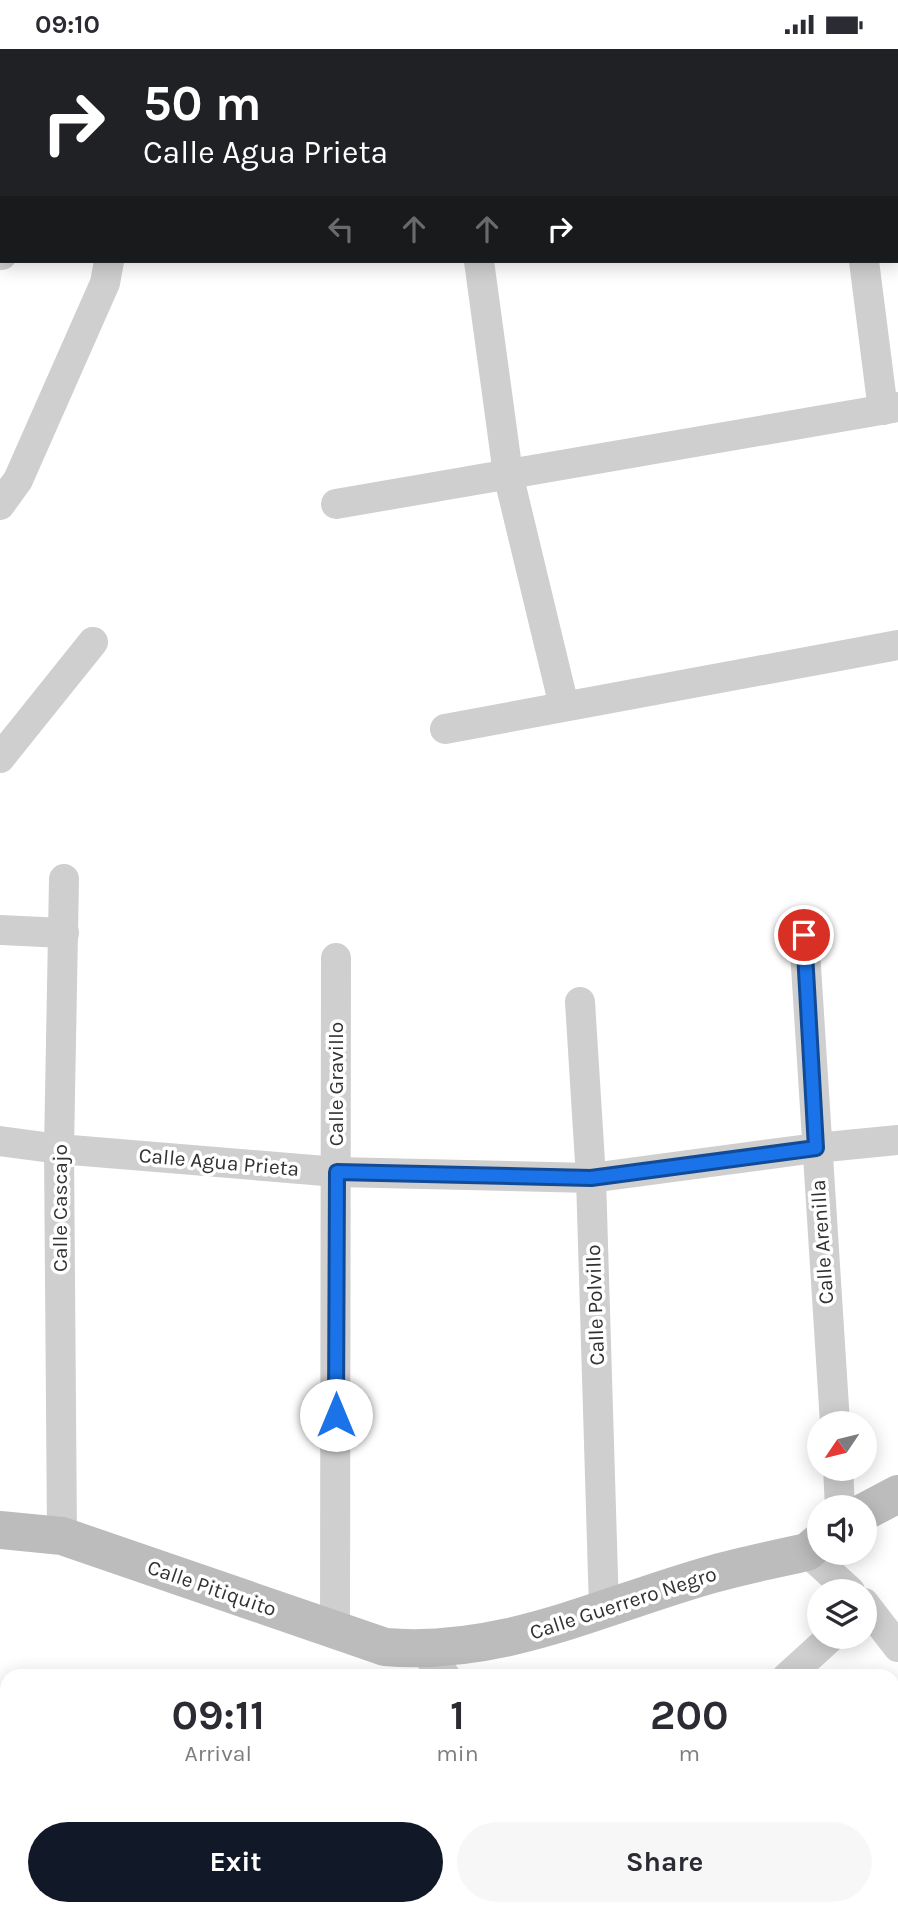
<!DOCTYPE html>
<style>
body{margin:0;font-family:Karla,sans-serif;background:#f7f7f7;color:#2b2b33;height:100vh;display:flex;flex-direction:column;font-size:26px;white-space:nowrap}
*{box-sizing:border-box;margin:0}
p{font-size:23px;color:#7c7c81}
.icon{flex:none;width:38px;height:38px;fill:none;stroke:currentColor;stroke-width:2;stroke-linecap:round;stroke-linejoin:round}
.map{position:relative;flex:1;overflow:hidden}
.side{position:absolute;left:0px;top:1620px;width:900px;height:247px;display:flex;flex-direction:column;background:#fff;border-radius:21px 21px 0 0;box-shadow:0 4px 18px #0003}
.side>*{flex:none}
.guide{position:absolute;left:0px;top:0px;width:900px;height:214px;box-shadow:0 4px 18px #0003;background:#202124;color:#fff;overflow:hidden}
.needle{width:46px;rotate:235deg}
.buttons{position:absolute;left:807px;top:1362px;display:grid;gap:14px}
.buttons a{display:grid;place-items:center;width:70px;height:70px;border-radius:50%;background:#fff;box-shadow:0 4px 18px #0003;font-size:35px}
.pin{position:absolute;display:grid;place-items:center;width:60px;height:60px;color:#fff;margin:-30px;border:4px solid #fff;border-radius:50%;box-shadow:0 2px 7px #0007}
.me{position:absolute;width:77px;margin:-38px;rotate:0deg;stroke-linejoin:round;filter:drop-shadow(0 0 5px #0008)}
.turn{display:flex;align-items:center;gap:24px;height:147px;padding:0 28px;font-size:32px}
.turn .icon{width:91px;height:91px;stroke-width:2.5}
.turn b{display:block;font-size:49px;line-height:60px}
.lanes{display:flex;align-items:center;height:66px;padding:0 28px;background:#0003;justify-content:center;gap:35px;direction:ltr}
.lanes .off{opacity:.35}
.eta{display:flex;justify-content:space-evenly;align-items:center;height:119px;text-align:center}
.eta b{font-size:42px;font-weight:700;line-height:49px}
.action{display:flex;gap:14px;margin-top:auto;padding:14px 28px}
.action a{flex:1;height:80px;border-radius:42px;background:#111827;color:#fff;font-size:28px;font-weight:700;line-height:80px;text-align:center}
.action a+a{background:#f7f7f7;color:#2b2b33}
.status{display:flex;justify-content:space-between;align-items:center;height:49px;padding:0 35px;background:#fff;direction:ltr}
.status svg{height:19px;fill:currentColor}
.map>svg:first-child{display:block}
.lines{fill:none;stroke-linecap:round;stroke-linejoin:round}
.street{stroke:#cfcfcf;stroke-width:30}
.secondary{stroke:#bcbcbc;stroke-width:38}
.route-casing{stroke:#114b97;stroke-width:18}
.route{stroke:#1a73e8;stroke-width:12}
.labels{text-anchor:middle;stroke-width:7;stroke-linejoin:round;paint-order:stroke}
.street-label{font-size:21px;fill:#323232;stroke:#fff}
</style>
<div class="status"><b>09:10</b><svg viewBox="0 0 49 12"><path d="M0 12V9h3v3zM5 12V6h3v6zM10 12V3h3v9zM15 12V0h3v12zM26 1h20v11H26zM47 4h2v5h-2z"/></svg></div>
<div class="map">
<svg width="898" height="1866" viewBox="0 0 898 1866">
<rect width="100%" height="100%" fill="#fff"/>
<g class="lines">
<!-- street -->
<g class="street">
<polyline points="111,0 111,2"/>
<polyline points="451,0 451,2"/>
<polyline points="838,0 838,2"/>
<polyline points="0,206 2,206"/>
<polyline points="479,212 508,425 564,657"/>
<polyline points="864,212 883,361"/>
<polyline points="336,455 898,358"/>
<polyline points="0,456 18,431 105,234 109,212"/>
<polyline points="445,680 898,596"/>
<polyline points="0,709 93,593"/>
<polyline points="0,881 64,884"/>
<polyline points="804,886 835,1374"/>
<polyline points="580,953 591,1129 604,1560"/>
<polyline points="0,1092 59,1100 337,1123 591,1129 816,1099 898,1091"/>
<polyline points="838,1419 840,1458"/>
<polyline points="62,1487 59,1100 64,830"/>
<polyline points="807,1503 850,1542"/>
<polyline points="864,1554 898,1598"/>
<polyline points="335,1582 336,909"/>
<polyline points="423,1601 446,1628"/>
<polyline points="787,1628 832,1587"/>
<polyline points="0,1740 7,1741"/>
<polyline points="0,1839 7,1866"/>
<polyline points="655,1860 661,1866"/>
<polyline points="547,1866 552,1860"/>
</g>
<!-- secondary -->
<g class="secondary">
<polyline points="864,1463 898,1445"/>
<path d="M0,1481L62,1487L385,1598C503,1608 602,1556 713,1525C744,1516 776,1510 807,1503L819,1493"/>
</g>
</g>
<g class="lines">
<defs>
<polyline id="route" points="336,1366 337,1123 591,1129 816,1099 804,886"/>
</defs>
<!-- route casing -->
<use href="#route" class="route-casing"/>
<!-- route -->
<use href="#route" class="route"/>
</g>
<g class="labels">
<!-- street labels -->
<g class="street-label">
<text transform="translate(336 1035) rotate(-90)" y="7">Calle Gravillo</text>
<text transform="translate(219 1113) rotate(5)" y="7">Calle Agua Prieta</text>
<text transform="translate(60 1159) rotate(-90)" y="7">Calle Cascajo</text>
<text transform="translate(822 1193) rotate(-94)" y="7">Calle Arenilla</text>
<text transform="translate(595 1256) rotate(-92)" y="7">Calle Polvillo</text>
<text transform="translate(212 1539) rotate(19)" y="7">Calle Pitiquito</text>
<text transform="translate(623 1554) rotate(-18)" y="7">Calle Guerrero Negro</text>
</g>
</g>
</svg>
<div class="buttons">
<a><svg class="needle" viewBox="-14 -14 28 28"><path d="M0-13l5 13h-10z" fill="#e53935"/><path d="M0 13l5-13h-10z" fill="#7c7c81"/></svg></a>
<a><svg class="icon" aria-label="sound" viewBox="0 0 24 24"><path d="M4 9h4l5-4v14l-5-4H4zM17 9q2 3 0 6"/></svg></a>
<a><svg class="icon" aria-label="layers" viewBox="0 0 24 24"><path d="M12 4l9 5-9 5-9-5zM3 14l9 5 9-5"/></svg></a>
</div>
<div class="pin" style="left:804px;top:886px;background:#d93025"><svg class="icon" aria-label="arrive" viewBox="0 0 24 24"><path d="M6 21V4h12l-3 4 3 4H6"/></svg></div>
<svg class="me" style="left:336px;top:1366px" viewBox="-20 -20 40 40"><circle r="19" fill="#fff"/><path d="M0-13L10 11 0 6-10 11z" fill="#1a73e8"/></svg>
<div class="guide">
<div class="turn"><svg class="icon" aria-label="right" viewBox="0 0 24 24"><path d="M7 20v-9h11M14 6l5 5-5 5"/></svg><div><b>50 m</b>Calle Agua Prieta</div></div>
<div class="lanes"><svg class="icon off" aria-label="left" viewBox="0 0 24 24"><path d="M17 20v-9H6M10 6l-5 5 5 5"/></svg><svg class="icon off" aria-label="ahead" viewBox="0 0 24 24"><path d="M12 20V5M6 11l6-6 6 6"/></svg><svg class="icon off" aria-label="ahead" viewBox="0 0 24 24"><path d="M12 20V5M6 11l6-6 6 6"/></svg><svg class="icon" aria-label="right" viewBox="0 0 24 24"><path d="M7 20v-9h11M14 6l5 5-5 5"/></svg></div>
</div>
<section class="side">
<div class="eta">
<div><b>09:11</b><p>Arrival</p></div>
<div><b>1</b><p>min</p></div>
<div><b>200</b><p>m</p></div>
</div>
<div class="action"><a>Exit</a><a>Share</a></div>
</section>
</div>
